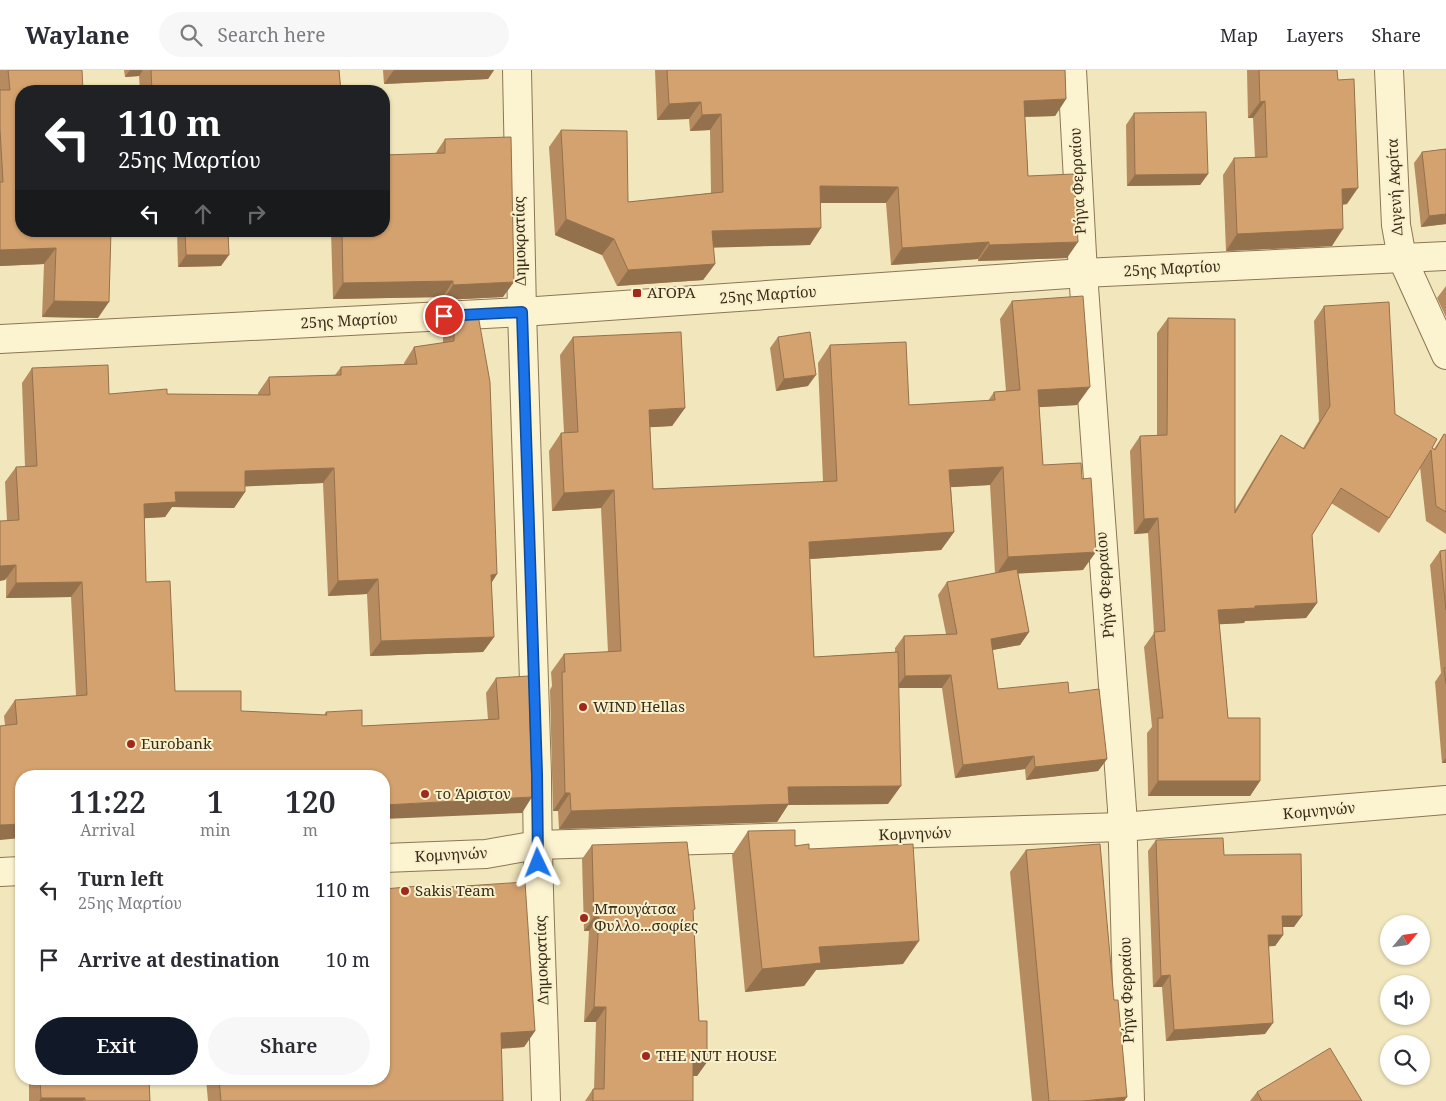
<!DOCTYPE html>
<meta charset="utf-8">
<style>
body{margin:0;font-family:"Noto Serif",serif;background:#f7f7f7;color:#2b2b33;height:100vh;display:flex;flex-direction:column;font-size:19px;white-space:nowrap}
*{box-sizing:border-box;margin:0}
p{font-size:16px;color:#7c7c81}
.icon{flex:none;width:28px;height:28px;fill:none;stroke:currentColor;stroke-width:2;stroke-linecap:round;stroke-linejoin:round}
.map{position:relative;flex:1;overflow:hidden}
.panel{position:absolute;left:15px;top:700px;width:375px;height:315px;display:flex;flex-direction:column;background:#fff;border-radius:20px;box-shadow:0 1px 4px #0004}
.panel>*{flex:none}
.banner{position:absolute;left:15px;top:15px;width:375px;height:152px;border-radius:20px;box-shadow:0 1px 4px #0004;background:#202124;color:#fff;overflow:hidden}
.needle{width:32px;rotate:61deg}
.fabs{position:absolute;left:1380px;top:845px;display:grid;gap:10px}
.fabs a{display:grid;place-items:center;width:50px;height:50px;border-radius:50%;background:#fff;box-shadow:0 1px 4px #0004;font-size:25px}
.pin{position:absolute;display:grid;place-items:center;width:42px;height:42px;color:#fff;margin:-21px;border:2px solid #fff;border-radius:50%;box-shadow:0 1px 5px #0007}
.me{position:absolute;width:55px;margin:-28px;rotate:358deg;stroke-linejoin:round;filter:drop-shadow(0 0 4px #0008)}
.turn{display:flex;align-items:center;gap:18px;height:105px;padding:0 20px;font-size:22px}
.turn .icon{width:65px;height:65px;stroke-width:2.5}
.turn b{display:block;font-size:35px;line-height:42px}
.lanes{display:flex;align-items:center;height:48px;padding:0 20px;background:#0003;justify-content:center;gap:25px;direction:ltr}
.lanes .off{opacity:.35}
.eta{display:flex;justify-content:space-evenly;align-items:center;height:85px;text-align:center}
.eta b{font-size:30px;font-weight:600;line-height:35px}
.primary-button{display:flex;gap:10px;margin-top:auto;padding:10px 20px}
.primary-button a{flex:1;height:58px;border-radius:30px;background:#111827;color:#fff;font-size:20px;font-weight:600;line-height:58px;text-align:center}
.primary-button a+a{background:#f7f7f7;color:#2b2b33}
ul{padding:0;list-style:none}
li{display:flex;align-items:center;gap:15px;height:70px;padding:0 20px}
li div{flex:1}
li b{display:block;font-size:19px}
li em{font-style:normal}
header{display:flex;align-items:center;gap:30px;box-sizing:border-box;height:70px;padding:0 25px;background:#fff;border-bottom:1px solid #e1e1e2}
header strong{font-size:24px}
nav{display:flex;gap:28px;margin-inline-start:auto;font-size:18px}
.search{width:350px;height:45px;background:#f7f7f7;display:flex;align-items:center;gap:12px;box-sizing:border-box;padding:0 18px;border-radius:28px;color:#7c7c81;font-size:19px}
.map>svg:first-child{display:block}
.lines{fill:none;stroke-linecap:round;stroke-linejoin:round}
.minor-casing{stroke:#8b7654;stroke-width:30}
.tertiary-casing{stroke:#8b7654;stroke-width:30}
.minor{stroke:#fcf3d0;stroke-width:28}
.tertiary{stroke:#fcf3d0;stroke-width:28}
.wall{fill:#b68b5f;fill-rule:evenodd}
.shaded-wall{fill:#94714d}
.building{fill:#d4a26e;stroke:#94714d}
.route-casing{stroke:#114b97;stroke-width:12}
.route{stroke:#1a73e8;stroke-width:9}
.poi-dot{fill:#a0291e;stroke:#f9f0cc;stroke-width:2}
.labels{text-anchor:middle;stroke-width:4;stroke-linejoin:round;paint-order:stroke}
.street-label{font-size:15px;fill:#392c1a;stroke:#f9f0cc}
.poi-label{font-size:15px;fill:#392c1a;stroke:#f9f0cc;text-anchor:start}
</style>
<header>
<strong>Waylane</strong>
<div class="search"><svg class="icon" aria-label="search" viewBox="0 0 24 24"><circle cx="10" cy="10" r="6"/><path d="M15 15l6 6"/></svg>Search here</div>
<nav><a>Map</a><a>Layers</a><a>Share</a></nav>
</header>
<div class="map">
<svg width="1446" height="1031" viewBox="0 0 1446 1031">
<rect width="100%" height="100%" fill="#f2e7bc"/>
<g class="lines">
<defs>
<g id="minor">
<polyline points="517,0 522,242"/>
<polyline points="1072,0 1083,203 1122,739 1130,1031"/>
<polyline points="1389,0 1396,155 1402,188"/>
</g>
<g id="tertiary">
<polyline points="1402,188 1446,285"/>
<path d="M522,242L537,704C537,813 543,922 546,1031"/>
<polyline points="0,269 522,242 1083,203 1446,186"/>
<polyline points="384,788 486,784 537,775 1122,757 1446,730"/>
<polyline points="0,802 21,801"/>
</g>
</defs>
<!-- minor casing -->
<use href="#minor" class="minor-casing"/>
<!-- tertiary casing -->
<use href="#tertiary" class="tertiary-casing"/>
<!-- minor -->
<use href="#minor" class="minor"/>
<!-- tertiary -->
<use href="#tertiary" class="tertiary"/>
</g>
<!-- wall -->
<g class="wall">
<polygon points="0,0 82,0 21,21 111,161 98,248 42,247 44,194 0,196"/>
<polygon points="124,0 339,0 341,21 140,21 139,6 125,7"/>
<polygon points="383,0 494,0 488,9 384,14"/>
<polygon points="655,0 1065,0 1066,29 1055,46 1025,47 1028,106 1067,188 978,191 978,189 891,195 886,133 821,133 810,175 713,177 715,194 703,210 617,216 602,185 555,165 549,77 561,60 628,132 711,123 710,60 690,61 689,49 657,50"/>
<polygon points="1247,0 1337,0 1347,134 1343,135 1332,176 1226,181 1223,105 1234,88 1255,88 1253,48 1248,48"/>
<polygon points="1134,43 1208,104 1200,115 1127,116 1126,55"/>
<polygon points="445,69 503,227 443,230 443,227 333,229 331,161 384,161"/>
<polygon points="1446,79 1446,154 1421,157 1414,93 1422,82"/>
<polygon points="177,161 228,161 221,196 178,197"/>
<polygon points="1446,216 1446,247 1437,228"/>
<path d="M1012,231L1077,335L1039,337L1043,395L1083,500L1018,503L1029,562L1020,575L992,580L998,619L1069,623L1107,689L1098,701L1026,710L1025,699L955,708L942,618H899L888,734L788,735L777,752L559,759L558,741H553L550,620L552,616L551,602L564,584L608,582L601,438L552,441L549,381L561,363H564L560,285L573,267L685,338L672,356L650,357L653,419L823,412L818,293L830,275L909,335L988,331L994,322L1006,321L1000,249ZM990,415L995,503L947,512L938,525L946,564L904,566L895,578V582L814,587L810,489L941,480L954,462L951,417Z"/>
<polygon points="1324,236 1395,344 1434,379 1444,364 1446,365 1446,464 1426,451 1420,397 1389,448 1379,463 1331,433 1312,465 1317,533 1306,548 1245,551 1244,553 1219,554 1228,648 1260,711 1250,726 1148,726 1147,663 1152,657 1144,577 1154,563 1148,463 1134,464 1130,381 1140,366 1157,365 1157,263 1168,248 1235,440 1271,380 1281,365 1303,378 1319,351 1314,251"/>
<polygon points="454,247 497,504 491,513 494,567 483,582 370,586 367,524 328,526 323,413 245,416 245,422 234,438 172,437 165,447 144,448 146,512 175,621 241,641 324,645 326,642 362,656 488,650 486,623 496,608 522,743 5,655 4,646 15,630 76,626 71,527 6,528 7,451 5,412 16,397 25,397 22,313 32,298 109,324 258,325 258,323 269,307 335,305 341,297 404,294 404,293 414,277 443,273 443,262"/>
<polygon points="778,267 808,316 776,321 770,278"/>
<polygon points="1446,480 1446,693 1442,693 1435,612 1441,603 1430,495 1440,481"/>
<polygon points="748,761 809,779 903,894 816,900 804,916 745,922 732,785"/>
<polygon points="1156,770 1224,785 1294,857 1283,857 1283,865 1275,876 1269,876 1265,964 1166,971 1162,917 1153,917 1148,781"/>
<polygon points="592,775 693,842 699,951 707,992 697,1006 693,1006 693,1031 585,1031 593,1019 594,1019 596,952 584,952 589,861 584,861 582,789"/>
<polygon points="1026,780 1114,930 1127,1027 1124,1031 1032,1031 1010,802"/>
<polygon points="420,819 535,961 524,977 501,979 503,1031 208,1031 206,1009 384,1009"/>
<polygon points="21,839 21,906 19,841"/>
<polygon points="29,1009 149,1009 150,1031 29,1031"/>
<polygon points="1257,1022 1362,1031 1250,1031"/>
</g>
<!-- shaded-wall -->
<g class="shaded-wall">
<polygon points="130,0 143,0 139,6 125,7"/>
<polygon points="394,0 494,0 488,9 384,14"/>
<polygon points="1066,29 1055,46 1013,47 1024,31"/>
<polygon points="1265,31 1253,48 1248,48 1260,32"/>
<polygon points="701,32 689,49 657,50 669,34"/>
<polygon points="721,44 710,60 690,61 702,45"/>
<polygon points="1208,104 1200,115 1127,116 1135,105"/>
<polygon points="820,116 898,117 886,133 809,133"/>
<polygon points="1358,118 1347,134 1331,135 1342,119"/>
<polygon points="1446,144 1446,154 1421,157 1429,146"/>
<polygon points="566,149 614,169 602,185 555,165"/>
<polygon points="821,158 810,175 701,178 712,161"/>
<polygon points="1343,159 1332,176 1226,181 1237,164"/>
<polygon points="989,172 978,189 891,195 902,178"/>
<polygon points="1078,172 1067,188 978,191 989,175"/>
<polygon points="56,178 44,194 0,196 0,180"/>
<polygon points="186,185 229,185 221,196 178,197"/>
<polygon points="715,194 703,210 617,216 628,200"/>
<polygon points="453,211 443,227 333,229 343,213"/>
<polygon points="514,212 503,227 443,230 453,215"/>
<polygon points="54,231 109,232 98,248 42,247"/>
<polygon points="816,305 808,316 776,321 784,309"/>
<polygon points="1090,317 1077,335 1025,338 1038,320"/>
<polygon points="685,338 672,356 637,358 649,340"/>
<polygon points="1003,397 990,415 937,418 949,400"/>
<polygon points="334,398 323,413 234,417 245,401"/>
<polygon points="614,420 601,438 552,441 564,423"/>
<polygon points="175,422 245,422 234,438 172,437 165,447 133,449 144,434"/>
<polygon points="1158,448 1148,463 1134,464 1144,449"/>
<polygon points="954,462 941,480 796,490 809,472"/>
<polygon points="1096,482 1083,500 996,505 1008,487"/>
<polygon points="16,495 5,510 0,511 0,496"/>
<polygon points="497,504 487,520 491,505"/>
<polygon points="378,509 367,524 328,526 338,511"/>
<polygon points="82,512 71,527 6,528 16,513"/>
<polygon points="1317,533 1306,548 1245,551 1244,553 1207,555 1218,540 1255,536"/>
<polygon points="1029,562 1020,575 982,582 991,569"/>
<polygon points="494,567 483,582 370,586 381,571"/>
<polygon points="951,605 942,618 896,618 905,606"/>
<polygon points="1034,686 1025,699 955,708 963,695"/>
<polygon points="1446,688 1446,693 1442,693"/>
<polygon points="1107,689 1098,701 1026,710 1035,697"/>
<polygon points="1158,711 1260,711 1250,726 1148,726"/>
<polygon points="901,716 888,734 788,735 777,752 559,759 571,741 788,717"/>
<polygon points="565,723 570,723 558,741 553,741"/>
<polygon points="532,727 522,743 384,749 384,735"/>
<polygon points="21,754 21,768 0,770 0,755"/>
<polygon points="1282,846 1302,846 1294,857 1275,857"/>
<polygon points="594,847 599,847 589,861 584,861"/>
<polygon points="1268,865 1283,865 1275,876 1260,877"/>
<polygon points="919,871 903,894 816,900 804,916 745,922 762,899 819,877"/>
<polygon points="1170,905 1162,917 1153,917 1161,906"/>
<polygon points="594,937 606,937 596,952 584,952"/>
<polygon points="1273,953 1265,964 1166,971 1174,960"/>
<polygon points="535,961 524,977 489,979 501,963"/>
<polygon points="693,992 707,992 697,1006 683,1006"/>
<polygon points="1127,1027 1124,1031 1082,1031"/>
<polygon points="41,1028 85,1028 83,1031 39,1031"/>
</g>
<!-- building -->
<g class="building">
<polygon points="8,0 82,0 83,21 21,21 21,161 111,161 109,232 54,231 56,178 0,180 0,112 3,112 0,59 0,20 10,20"/>
<polygon points="151,0 339,0 341,21 152,21"/>
<polygon points="667,0 1065,0 1066,29 1024,31 1028,106 1074,104 1078,172 989,175 989,172 902,178 898,117 820,116 821,158 712,161 715,194 628,200 614,169 566,149 561,60 627,61 628,132 723,122 721,44 702,45 701,32 669,34"/>
<polygon points="1259,0 1337,0 1338,10 1354,9 1358,118 1342,119 1343,159 1237,164 1234,88 1267,87 1265,31 1260,32"/>
<polygon points="1206,42 1208,104 1135,105 1134,43"/>
<polygon points="511,67 514,212 453,215 453,211 343,213 342,161 384,161 384,85 445,83 445,69"/>
<polygon points="1446,79 1446,144 1429,146 1422,82"/>
<polygon points="185,161 228,161 229,185 186,185"/>
<polygon points="1083,226 1090,317 1038,320 1043,395 1081,393 1082,409 1091,408 1096,482 1008,487 1003,397 949,400 954,462 809,472 814,587 898,582 901,716 788,717 789,734 571,741 570,723 565,723 562,602 565,602 564,584 621,581 614,420 564,423 561,363 578,362 573,267 681,262 685,338 649,340 653,419 837,411 830,275 906,272 909,335 995,330 994,322 1020,320 1012,231"/>
<polygon points="1389,232 1395,344 1437,369 1432,378 1435,380 1444,364 1446,365 1446,442 1436,436 1431,380 1389,448 1341,418 1312,465 1317,533 1255,536 1255,538 1218,540 1228,648 1260,648 1260,711 1158,711 1158,648 1163,648 1154,562 1165,561 1158,448 1144,449 1140,366 1167,365 1168,248 1235,249 1235,443 1281,365 1304,379 1330,336 1324,236"/>
<polygon points="478,245 490,312 497,504 491,505 494,567 381,571 378,509 338,511 334,398 245,401 245,422 175,422 176,432 144,434 146,512 170,511 175,621 241,621 241,641 327,645 326,642 362,640 362,656 499,649 496,608 529,606 532,727 384,735 384,706 21,706 21,754 0,755 0,656 17,654 15,630 87,625 82,512 16,513 16,495 0,496 0,451 19,450 16,397 37,396 32,298 108,295 109,324 167,319 167,324 270,325 269,307 341,305 341,297 417,294 414,277 454,271 454,247"/>
<polygon points="810,262 816,305 784,309 778,267"/>
<polygon points="1446,480 1446,540 1440,481"/>
<polygon points="1017,499 1029,562 991,569 998,619 1068,612 1069,623 1099,619 1107,689 1035,697 1034,686 963,695 951,605 905,606 904,566 957,564 947,512"/>
<polygon points="1444,598 1446,598 1446,614"/>
<polygon points="795,760 795,776 809,774 809,779 913,774 919,871 819,877 821,893 762,899 748,761"/>
<polygon points="1223,768 1224,785 1301,784 1302,846 1282,846 1283,865 1268,865 1273,953 1174,960 1170,905 1161,906 1156,770"/>
<polygon points="687,772 695,839 693,840 699,951 707,951 707,992 693,992 693,1031 593,1031 593,1019 604,1019 606,937 594,937 599,847 594,847 592,775"/>
<polygon points="1100,774 1114,930 1118,930 1127,1027 1082,1031 1049,1031 1026,780"/>
<polygon points="525,812 535,961 501,963 503,1031 221,1031 219,1009 384,1009 384,819 419,816 420,819"/>
<polygon points="1330,978 1362,1031 1262,1031 1257,1022"/>
<polygon points="40,1009 149,1009 150,1031 85,1031 85,1028 41,1028"/>
</g>
<g class="lines">
<defs>
<polyline id="route" points="444,246 522,242 537,704 538,793"/>
</defs>
<!-- route casing -->
<use href="#route" class="route-casing"/>
<!-- route -->
<use href="#route" class="route"/>
</g>
<!-- markers -->
<g class="poi-dot">
<rect x="632" y="218" width="10" height="10" rx="2.5"/>
<circle cx="583" cy="637" r="5"/>
<circle cx="131" cy="674" r="5"/>
<circle cx="425" cy="724" r="5"/>
<circle cx="405" cy="821" r="5"/>
<circle cx="584" cy="848" r="5"/>
<circle cx="646" cy="986" r="5"/>
</g>
<g class="labels">
<!-- street labels -->
<g class="street-label">
<text transform="translate(1078 111) rotate(-93)" y="5">Ρήγα Φερραίου</text>
<text transform="translate(1395 117) rotate(-93)" y="5">Διγενή Ακρίτα</text>
<text transform="translate(520 171) rotate(-91)" y="5">Δημοκρατίας</text>
<text transform="translate(1172 199) rotate(-3)" y="5">25ης Μαρτίου</text>
<text transform="translate(768 225) rotate(-4)" y="5">25ης Μαρτίου</text>
<text transform="translate(349 251) rotate(-3)" y="5">25ης Μαρτίου</text>
<text transform="translate(1105 515) rotate(-94)" y="5">Ρήγα Φερραίου</text>
<text transform="translate(1319 741) rotate(-5)" y="5">Κομνηνών</text>
<text transform="translate(915 764) rotate(-2)" y="5">Κομνηνών</text>
<text transform="translate(451 785) rotate(-3)" y="5">Κομνηνών</text>
<text transform="translate(542 890) rotate(-92)" y="5">Δημοκρατίας</text>
<text transform="translate(1127 920) rotate(-92)" y="5">Ρήγα Φερραίου</text>
</g>
<!-- poi labels -->
<g class="poi-label">
<text x="647" y="228">ΑΓΟΡΑ</text>
<text x="593" y="642">WIND Hellas</text>
<text x="141" y="679">Eurobank</text>
<text x="435" y="729">το Άριστον</text>
<text x="415" y="826">Sakis Team</text>
<text x="594" y="844">Μπουγάτσα<tspan x="594" dy="17">Φυλλο...σοφίες</tspan></text>
<text x="656" y="991">THE NUT HOUSE</text>
</g>
</g>
</svg>
<div class="fabs">
<a><svg class="needle" viewBox="-14 -14 28 28"><path d="M0-13l5 13h-10z" fill="#e53935"/><path d="M0 13l5-13h-10z" fill="#7c7c81"/></svg></a>
<a><svg class="icon" aria-label="sound" viewBox="0 0 24 24"><path d="M4 9h4l5-4v14l-5-4H4zM17 9q2 3 0 6"/></svg></a>
<a><svg class="icon" aria-label="search" viewBox="0 0 24 24"><circle cx="10" cy="10" r="6"/><path d="M15 15l6 6"/></svg></a>
</div>
<div class="pin" style="left:444px;top:246px;background:#d93025"><svg class="icon" aria-label="arrive" viewBox="0 0 24 24"><path d="M6 21V4h12l-3 4 3 4H6"/></svg></div>
<svg class="me" style="left:538px;top:793px" viewBox="-20 -20 40 40"><path d="M0-17L14 15 0 8-14 15z" fill="#1a73e8" stroke="#fff" stroke-width="4"/></svg>
<div class="banner">
<div class="turn"><svg class="icon" aria-label="left" viewBox="0 0 24 24"><path d="M17 20v-9H6M10 6l-5 5 5 5"/></svg><div><b>110 m</b>25ης Μαρτίου</div></div>
<div class="lanes"><svg class="icon" aria-label="left" viewBox="0 0 24 24"><path d="M17 20v-9H6M10 6l-5 5 5 5"/></svg><svg class="icon off" aria-label="ahead" viewBox="0 0 24 24"><path d="M12 20V5M6 11l6-6 6 6"/></svg><svg class="icon off" aria-label="right" viewBox="0 0 24 24"><path d="M7 20v-9h11M14 6l5 5-5 5"/></svg></div>
</div>
<section class="panel">
<div class="eta">
<div><b>11:22</b><p>Arrival</p></div>
<div><b>1</b><p>min</p></div>
<div><b>120</b><p>m</p></div>
</div>
<ul>
<li><svg class="icon" aria-label="left" viewBox="0 0 24 24"><path d="M17 20v-9H6M10 6l-5 5 5 5"/></svg><div><b>Turn left</b><p>25ης Μαρτίου</p></div><em>110 m</em></li>
<li><svg class="icon" aria-label="arrive" viewBox="0 0 24 24"><path d="M6 21V4h12l-3 4 3 4H6"/></svg><div><b>Arrive at destination</b></div><em>10 m</em></li>
</ul>
<div class="primary-button"><a>Exit</a><a>Share</a></div>
</section>
</div>
